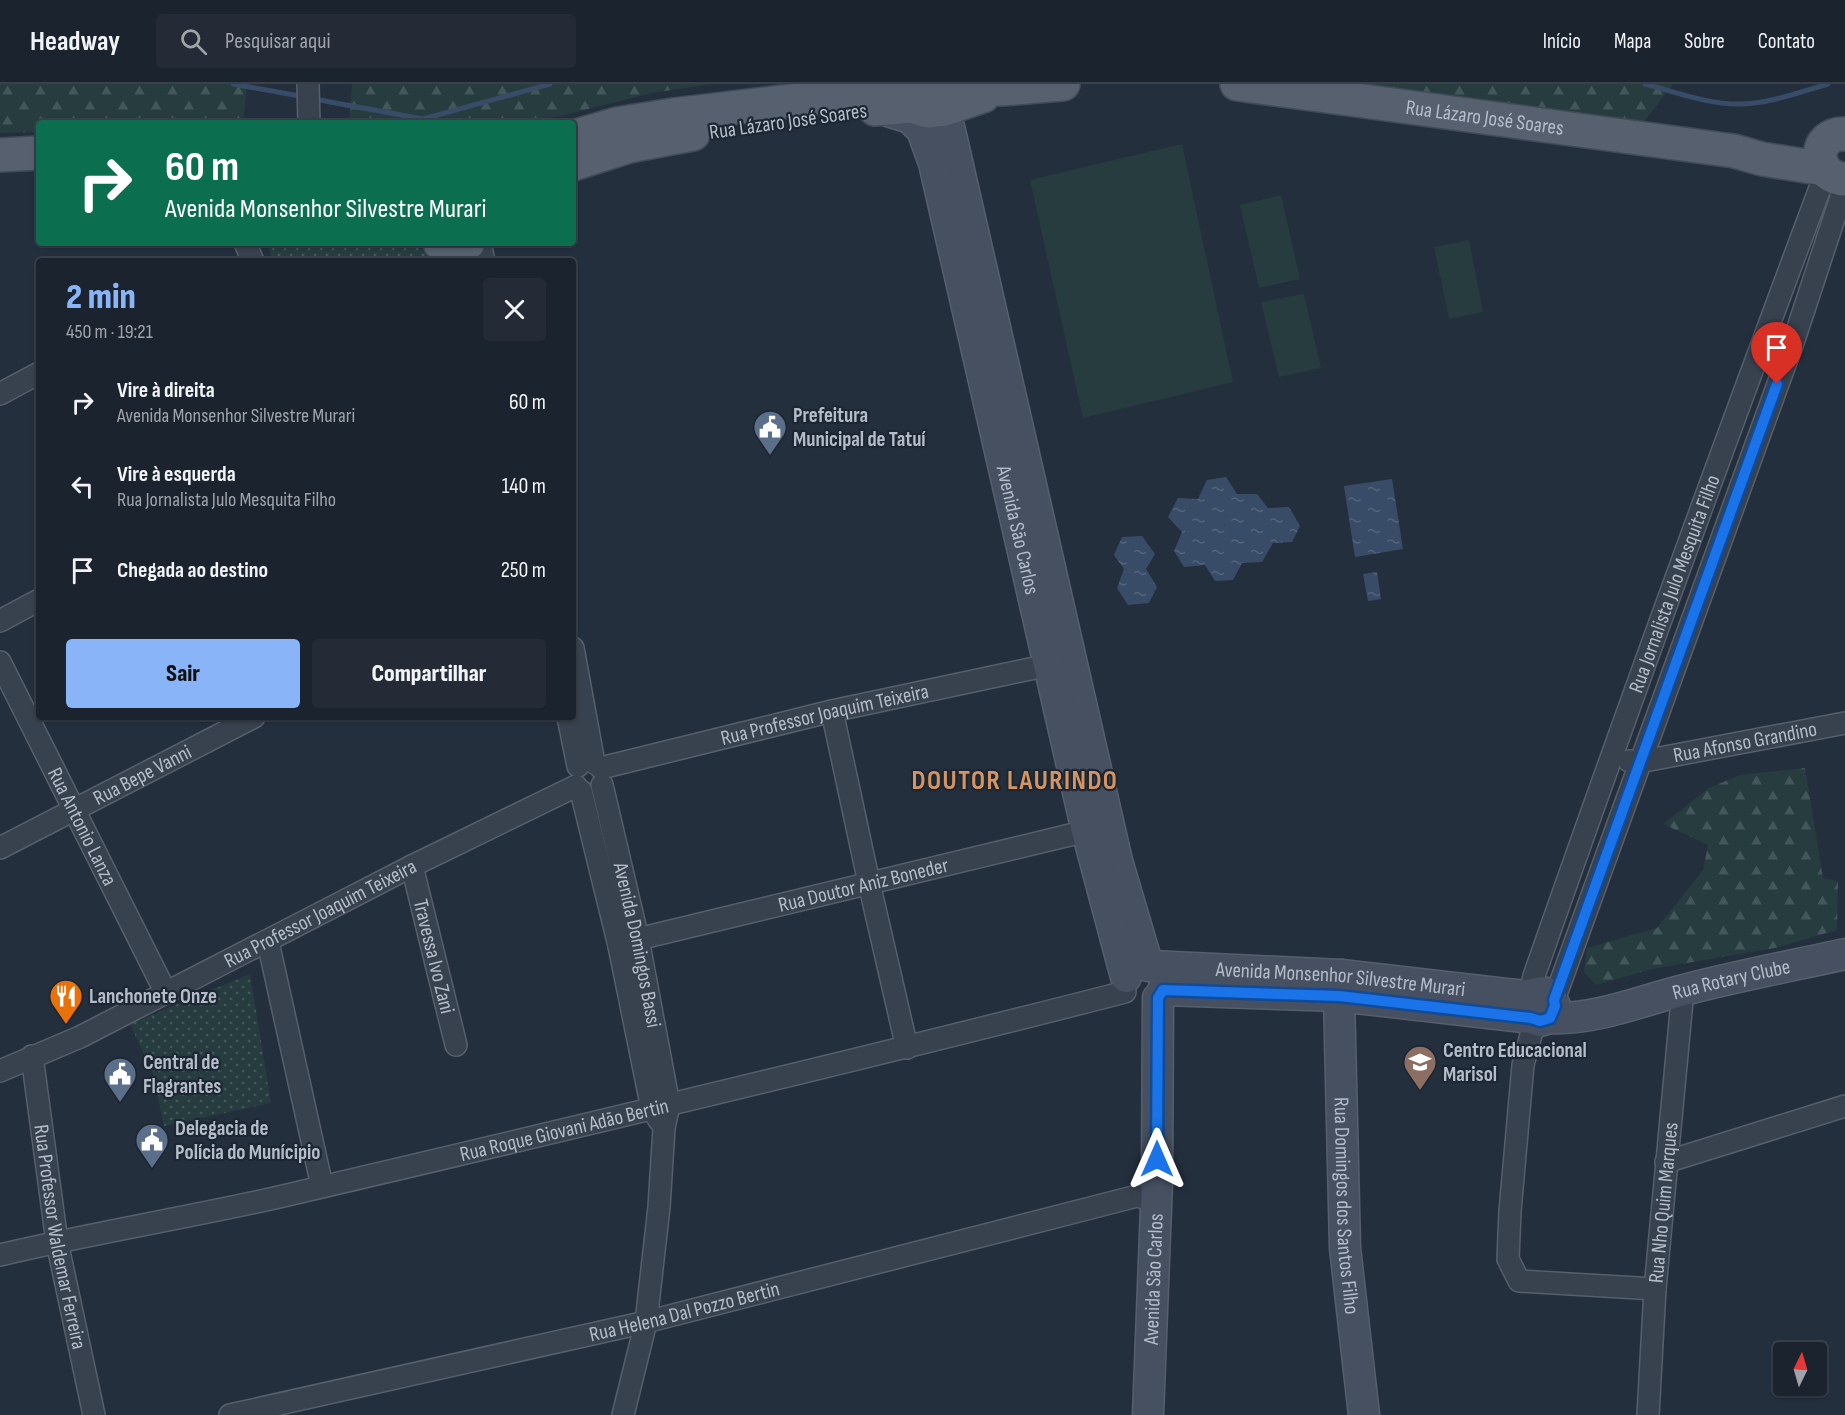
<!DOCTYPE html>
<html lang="pt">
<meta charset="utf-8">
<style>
body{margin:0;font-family:"Sofia Sans Condensed",sans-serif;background:#242b36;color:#f1f3f6;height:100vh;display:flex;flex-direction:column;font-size:22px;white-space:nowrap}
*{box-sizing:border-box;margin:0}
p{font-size:20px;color:#a0a4aa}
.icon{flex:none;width:33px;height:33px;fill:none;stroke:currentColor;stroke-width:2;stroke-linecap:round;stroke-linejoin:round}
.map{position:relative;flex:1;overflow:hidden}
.drawer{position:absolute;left:36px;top:174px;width:540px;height:462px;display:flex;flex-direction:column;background:#1b232e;border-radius:6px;box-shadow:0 2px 4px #0004,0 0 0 2px #39404a}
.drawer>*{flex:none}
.hud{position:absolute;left:36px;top:36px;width:540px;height:126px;border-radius:6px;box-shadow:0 2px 4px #0004,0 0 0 2px #39404a;background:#0b6e4f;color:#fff;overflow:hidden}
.needle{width:39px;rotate:5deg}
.tools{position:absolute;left:1773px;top:1258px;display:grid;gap:12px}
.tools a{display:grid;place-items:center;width:54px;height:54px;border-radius:6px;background:#1b232e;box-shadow:0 2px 4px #0004,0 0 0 2px #39404a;font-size:30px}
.pin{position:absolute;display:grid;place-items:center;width:51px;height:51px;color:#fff;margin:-62px -26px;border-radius:50% 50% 50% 0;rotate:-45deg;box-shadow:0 0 6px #0007}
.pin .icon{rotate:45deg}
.me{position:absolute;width:66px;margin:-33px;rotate:0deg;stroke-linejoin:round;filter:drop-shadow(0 0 4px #0008)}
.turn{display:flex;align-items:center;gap:21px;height:126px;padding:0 30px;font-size:27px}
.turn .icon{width:78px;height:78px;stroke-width:2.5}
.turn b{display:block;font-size:42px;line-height:51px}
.round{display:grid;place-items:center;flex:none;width:63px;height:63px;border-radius:6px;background:#242b36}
.overview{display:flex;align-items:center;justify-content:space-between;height:102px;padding:0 30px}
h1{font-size:36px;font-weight:800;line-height:45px;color:#8ab4f8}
.action{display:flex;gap:12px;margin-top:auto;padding:12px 30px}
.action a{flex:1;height:69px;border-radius:6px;background:#8ab4f8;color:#111;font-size:24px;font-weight:800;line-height:69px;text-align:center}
.action a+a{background:#242b36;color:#f1f3f6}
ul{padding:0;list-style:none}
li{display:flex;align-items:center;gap:18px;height:84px;padding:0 30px}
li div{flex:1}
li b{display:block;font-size:22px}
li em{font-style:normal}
header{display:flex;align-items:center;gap:36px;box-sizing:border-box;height:84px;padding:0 30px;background:#1b232e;border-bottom:2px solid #39404a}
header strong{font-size:28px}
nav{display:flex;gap:33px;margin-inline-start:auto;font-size:21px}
.search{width:420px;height:54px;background:#242b36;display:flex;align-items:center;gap:15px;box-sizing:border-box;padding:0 21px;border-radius:6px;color:#a0a4aa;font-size:22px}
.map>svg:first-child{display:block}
.grass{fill:#263c3f}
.forest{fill:url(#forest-firs)}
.park{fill:url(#park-dots)}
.water{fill:url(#water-ripples)}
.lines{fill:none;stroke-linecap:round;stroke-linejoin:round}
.stream{stroke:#394c67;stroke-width:5}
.minor-casing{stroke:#565f6c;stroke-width:24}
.secondary-casing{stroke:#565f6c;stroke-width:33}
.primary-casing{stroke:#414a57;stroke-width:36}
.minor{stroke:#38414e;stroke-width:21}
.secondary{stroke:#465061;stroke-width:30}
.primary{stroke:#56606e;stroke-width:33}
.route-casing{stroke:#114b97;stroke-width:15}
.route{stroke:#1a73e8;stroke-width:10}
.labels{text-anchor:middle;stroke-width:4.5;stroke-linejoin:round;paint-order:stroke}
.street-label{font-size:21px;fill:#b4bcc9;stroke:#1d2633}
.poi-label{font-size:21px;font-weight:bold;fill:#b4bcc9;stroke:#1d2633;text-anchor:start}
.district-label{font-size:27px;font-weight:bold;letter-spacing:1.5px;fill:#d59563;stroke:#1d2633}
</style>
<header>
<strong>Headway</strong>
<div class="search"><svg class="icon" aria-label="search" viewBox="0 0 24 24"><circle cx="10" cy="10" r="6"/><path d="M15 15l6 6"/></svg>Pesquisar aqui</div>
<nav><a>Início</a><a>Mapa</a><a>Sobre</a><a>Contato</a></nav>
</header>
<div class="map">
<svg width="1845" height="1331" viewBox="0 0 1845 1331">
<defs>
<pattern id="forest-firs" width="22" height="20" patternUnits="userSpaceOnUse" patternTransform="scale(1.5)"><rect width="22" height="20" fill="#263c3f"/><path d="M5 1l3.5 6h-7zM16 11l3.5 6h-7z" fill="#435659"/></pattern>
<pattern id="park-dots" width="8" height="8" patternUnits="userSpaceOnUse" patternTransform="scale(1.5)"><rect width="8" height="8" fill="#263c3f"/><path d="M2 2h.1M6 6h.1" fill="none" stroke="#435659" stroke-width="1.8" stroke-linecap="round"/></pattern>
<pattern id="water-ripples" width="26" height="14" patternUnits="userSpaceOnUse" patternTransform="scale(1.5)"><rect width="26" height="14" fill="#394c67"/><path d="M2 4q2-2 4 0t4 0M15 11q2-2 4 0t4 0" fill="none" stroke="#53647b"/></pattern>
</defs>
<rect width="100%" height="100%" fill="#242f3e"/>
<!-- grass -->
<g class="grass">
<polygon points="1182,60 1233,298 1083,334 1030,96"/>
<polygon points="1281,111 1300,195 1259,204 1240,121"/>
<polygon points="1469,156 1483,228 1449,235 1434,163"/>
<polygon points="1304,210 1321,284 1279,293 1261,218"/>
</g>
<!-- forest -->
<g class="forest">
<polygon points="0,0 247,0 243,39 39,39 39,48 0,49"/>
<polygon points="352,0 711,0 652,9 532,39 349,39"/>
<polygon points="1367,0 1673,0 1643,39"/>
<polygon points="1805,684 1823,794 1838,797 1837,846 1775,864 1652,885 1596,901 1584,888 1587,864 1657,844 1703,786 1708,761 1663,740 1709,704 1740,691"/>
</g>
<!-- park -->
<g class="park">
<polygon points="266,159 409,159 436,174 437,177 274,177"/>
<polygon points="250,890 271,1019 164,1042 153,990 130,940"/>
</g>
<!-- water -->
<g class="water">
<polygon points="1226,393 1237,410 1257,410 1268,424 1289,423 1300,442 1292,458 1273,459 1262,478 1242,479 1233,496 1215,497 1205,481 1184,483 1174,467 1182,448 1168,433 1178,414 1198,415 1207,396"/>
<polygon points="1392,395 1403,465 1355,473 1344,402"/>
<polygon points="1142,452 1155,470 1146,485 1157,503 1149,519 1128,521 1117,504 1124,485 1114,471 1122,453"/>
<polygon points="1377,488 1381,515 1368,517 1363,490"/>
</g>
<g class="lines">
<!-- stream -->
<g class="stream">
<polyline points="233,0 305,13"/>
<path d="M1645,0C1676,8 1709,21 1742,20C1771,19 1800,8 1828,0"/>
<polyline points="314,15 423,35 550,0"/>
</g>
<defs>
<g id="minor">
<polyline points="308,0 309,39"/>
<polyline points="245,159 253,177"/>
<polyline points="480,159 484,177"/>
<polyline points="0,310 39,289"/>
<polyline points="0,537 39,516"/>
<polyline points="573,564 594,679"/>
<path id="s1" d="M0,578L166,909"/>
<polyline points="832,627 869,799 907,964"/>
<polyline points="568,633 578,682"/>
<path id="s2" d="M1629,677L1639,678L1845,639"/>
<path id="s3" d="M601,684L832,627L1049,581"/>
<path id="s4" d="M602,701L638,855L669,1021L664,1044L659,1123L646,1238L623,1331"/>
<polyline points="581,707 619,862 652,1025 659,1036"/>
<path id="s5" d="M0,764L254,633"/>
<path id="s6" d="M412,782L456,961"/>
<polyline points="268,858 322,1102"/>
<path id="s7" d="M619,862L638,855L1099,744"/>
<path id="s8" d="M1530,911L1534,892C1628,623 1726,355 1826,88"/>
<polyline points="1554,916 1794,256 1845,101"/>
<polyline points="1535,936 1523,981 1510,1127 1508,1175 1519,1197 1655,1205"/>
<path id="s9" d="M32,972L57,1158L94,1331"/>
<path id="s10" d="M0,987L80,953L412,782L576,702"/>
<polyline points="1666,1078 1845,1022"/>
<path id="s11" d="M0,1171C92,1149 186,1134 279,1113C561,1047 844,980 1125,908"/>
<path id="s12" d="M230,1331L646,1238L1137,1112L1156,1117"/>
<path id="s13" d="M1648,1331L1655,1205L1683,906"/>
</g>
<g id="secondary">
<polyline points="928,7 945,25 1117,777 1148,882"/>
<path id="s14" d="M881,25L910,34L922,46L934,79L1087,747L1126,893"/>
<path id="s15" d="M1151,882L1341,891L1506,910C1513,910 1521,912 1528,911C1537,910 1540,906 1549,910L1555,922L1550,934L1540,937L1531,934L1339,912L1163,906"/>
<path id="s16" d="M1341,891L1339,912L1345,1164L1364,1331"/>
<path id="s17" d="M1550,934C1596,936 1640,917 1684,906C1737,892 1791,882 1845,870"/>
<path id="s18" d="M1148,1331L1157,1098L1158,914"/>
</g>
<g id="primary">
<path id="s19" d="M1237,0L1734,67L1762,75L1824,85"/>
<polyline points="875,25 911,22 928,27 945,25 983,12"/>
<polyline points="573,53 617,40 673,31 917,2 1002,5 1063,0"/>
<polyline points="0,71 39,69"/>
<polyline points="573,80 629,62 693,50"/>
<path d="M1842,95C1811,90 1814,48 1845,50"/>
<polyline points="440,159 454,162 468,159"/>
</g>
</defs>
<!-- minor casing -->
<use href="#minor" class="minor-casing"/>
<!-- secondary casing -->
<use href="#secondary" class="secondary-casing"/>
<!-- primary casing -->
<use href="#primary" class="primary-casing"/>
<!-- minor -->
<use href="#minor" class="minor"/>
<!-- secondary -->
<use href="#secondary" class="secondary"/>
<!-- primary -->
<use href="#primary" class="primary"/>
</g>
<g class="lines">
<defs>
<polyline id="route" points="1157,1075 1158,914 1163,906 1339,912 1531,934 1540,937 1550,934 1555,922 1554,916 1777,300"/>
</defs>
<!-- route casing -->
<use href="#route" class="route-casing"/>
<!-- route -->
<use href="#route" class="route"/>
</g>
<!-- icons -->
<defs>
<symbol id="civic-pin" viewBox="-11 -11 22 30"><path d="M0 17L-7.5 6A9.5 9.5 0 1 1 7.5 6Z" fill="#5c6f8a" stroke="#1d2633"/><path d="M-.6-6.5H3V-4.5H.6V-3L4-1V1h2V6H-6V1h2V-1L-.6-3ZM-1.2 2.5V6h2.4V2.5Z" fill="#fff"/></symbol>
<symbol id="restaurant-pin" viewBox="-11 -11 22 30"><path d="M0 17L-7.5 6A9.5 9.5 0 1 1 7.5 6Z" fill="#e8710a" stroke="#1d2633"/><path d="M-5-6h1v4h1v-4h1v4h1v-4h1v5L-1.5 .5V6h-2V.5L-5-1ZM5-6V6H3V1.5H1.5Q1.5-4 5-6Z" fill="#fff"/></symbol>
<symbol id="school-pin" viewBox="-11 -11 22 30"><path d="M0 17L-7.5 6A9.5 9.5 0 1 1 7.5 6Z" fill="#8d6e63" stroke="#1d2633"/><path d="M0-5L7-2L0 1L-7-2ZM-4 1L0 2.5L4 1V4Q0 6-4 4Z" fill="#fff"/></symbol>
</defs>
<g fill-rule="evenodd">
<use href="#civic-pin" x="751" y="324" width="38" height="52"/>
<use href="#restaurant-pin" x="47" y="893" width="38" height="52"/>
<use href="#school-pin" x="1401" y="959" width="38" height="52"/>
<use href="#civic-pin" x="101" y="971" width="38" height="52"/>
<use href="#civic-pin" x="133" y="1037" width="38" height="52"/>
</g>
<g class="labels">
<!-- street labels -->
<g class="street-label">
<text dy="7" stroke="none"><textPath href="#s19" startOffset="250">Rua Lázaro José Soares</textPath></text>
<text transform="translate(788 37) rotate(-8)" y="7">Rua Lázaro José Soares</text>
<text dy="7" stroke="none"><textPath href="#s14" startOffset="459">Avenida São Carlos</textPath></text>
<text dy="7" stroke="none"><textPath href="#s8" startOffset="436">Rua Jornalista Julo Mesquita Filho</textPath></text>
<text dy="7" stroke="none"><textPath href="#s3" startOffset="230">Rua Professor Joaquim Teixeira</textPath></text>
<text dy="7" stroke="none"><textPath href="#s2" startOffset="118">Rua Afonso Grandino</textPath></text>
<text dy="7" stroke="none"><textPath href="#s5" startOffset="160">Rua Bepe Vanni</textPath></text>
<text dy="7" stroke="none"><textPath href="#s1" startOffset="184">Rua Antonio Lanza</textPath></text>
<text dy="7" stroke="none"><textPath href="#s7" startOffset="252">Rua Doutor Aniz Boneder</textPath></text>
<text dy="7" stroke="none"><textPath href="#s10" startOffset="357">Rua Professor Joaquim Teixeira</textPath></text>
<text dy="7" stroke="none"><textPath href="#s4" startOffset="164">Avenida Domingos Bassi</textPath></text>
<text dy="7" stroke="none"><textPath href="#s6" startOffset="93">Travessa Ivo Zani</textPath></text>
<text dy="7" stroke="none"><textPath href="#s17" startOffset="186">Rua Rotary Clube</textPath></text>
<text dy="7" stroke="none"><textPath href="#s15" startOffset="190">Avenida Monsenhor Silvestre Murari</textPath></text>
<text dy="7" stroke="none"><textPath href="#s11" startOffset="578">Rua Roque Giovani Adão Bertin</textPath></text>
<text dy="7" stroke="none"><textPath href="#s13" startOffset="213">Rua Nho Quim Marques</textPath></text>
<text dy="7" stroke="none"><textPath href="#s16" startOffset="231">Rua Domingos dos Santos Filho</textPath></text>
<text dy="7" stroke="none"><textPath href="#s9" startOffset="183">Rua Professor Waldemar Ferreira</textPath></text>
<text dy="7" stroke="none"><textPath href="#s18" startOffset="136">Avenida São Carlos</textPath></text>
<text dy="7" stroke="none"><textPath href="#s12" startOffset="466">Rua Helena Dal Pozzo Bertin</textPath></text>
</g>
<!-- poi labels -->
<g class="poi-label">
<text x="793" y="338">Prefeitura<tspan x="793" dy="24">Municipal de Tatuí</tspan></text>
<text x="89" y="919">Lanchonete Onze</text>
<text x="1443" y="973">Centro Educacional<tspan x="1443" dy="24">Marisol</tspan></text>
<text x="143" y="985">Central de<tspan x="143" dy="24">Flagrantes</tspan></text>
<text x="175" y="1051">Delegacia de<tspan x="175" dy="24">Polícia do Munícipio</tspan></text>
</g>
<!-- district labels -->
<g class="district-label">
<text x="1015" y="705">DOUTOR LAURINDO</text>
</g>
</g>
</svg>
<div class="tools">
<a><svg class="needle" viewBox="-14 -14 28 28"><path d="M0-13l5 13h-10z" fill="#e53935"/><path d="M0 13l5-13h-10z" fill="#a0a4aa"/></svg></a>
</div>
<div class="pin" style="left:1777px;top:300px;background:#d93025"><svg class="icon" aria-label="arrive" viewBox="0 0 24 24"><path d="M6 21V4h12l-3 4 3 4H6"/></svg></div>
<svg class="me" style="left:1157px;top:1075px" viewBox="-20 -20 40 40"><path d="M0-17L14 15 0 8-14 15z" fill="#1a73e8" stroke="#fff" stroke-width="4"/></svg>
<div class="hud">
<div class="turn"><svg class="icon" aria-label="right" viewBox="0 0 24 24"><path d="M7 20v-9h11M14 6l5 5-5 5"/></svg><div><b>60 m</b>Avenida Monsenhor Silvestre Murari</div></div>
</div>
<section class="drawer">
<div class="overview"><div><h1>2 min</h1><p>450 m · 19:21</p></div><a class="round"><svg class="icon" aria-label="close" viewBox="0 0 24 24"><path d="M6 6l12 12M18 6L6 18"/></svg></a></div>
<ul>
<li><svg class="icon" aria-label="right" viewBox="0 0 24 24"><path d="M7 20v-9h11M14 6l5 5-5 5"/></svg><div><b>Vire à direita</b><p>Avenida Monsenhor Silvestre Murari</p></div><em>60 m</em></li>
<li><svg class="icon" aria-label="left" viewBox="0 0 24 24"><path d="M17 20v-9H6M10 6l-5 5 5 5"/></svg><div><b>Vire à esquerda</b><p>Rua Jornalista Julo Mesquita Filho</p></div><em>140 m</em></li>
<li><svg class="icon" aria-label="arrive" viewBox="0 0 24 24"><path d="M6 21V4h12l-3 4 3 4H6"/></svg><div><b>Chegada ao destino</b></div><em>250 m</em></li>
</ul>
<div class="action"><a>Sair</a><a>Compartilhar</a></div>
</section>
</div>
